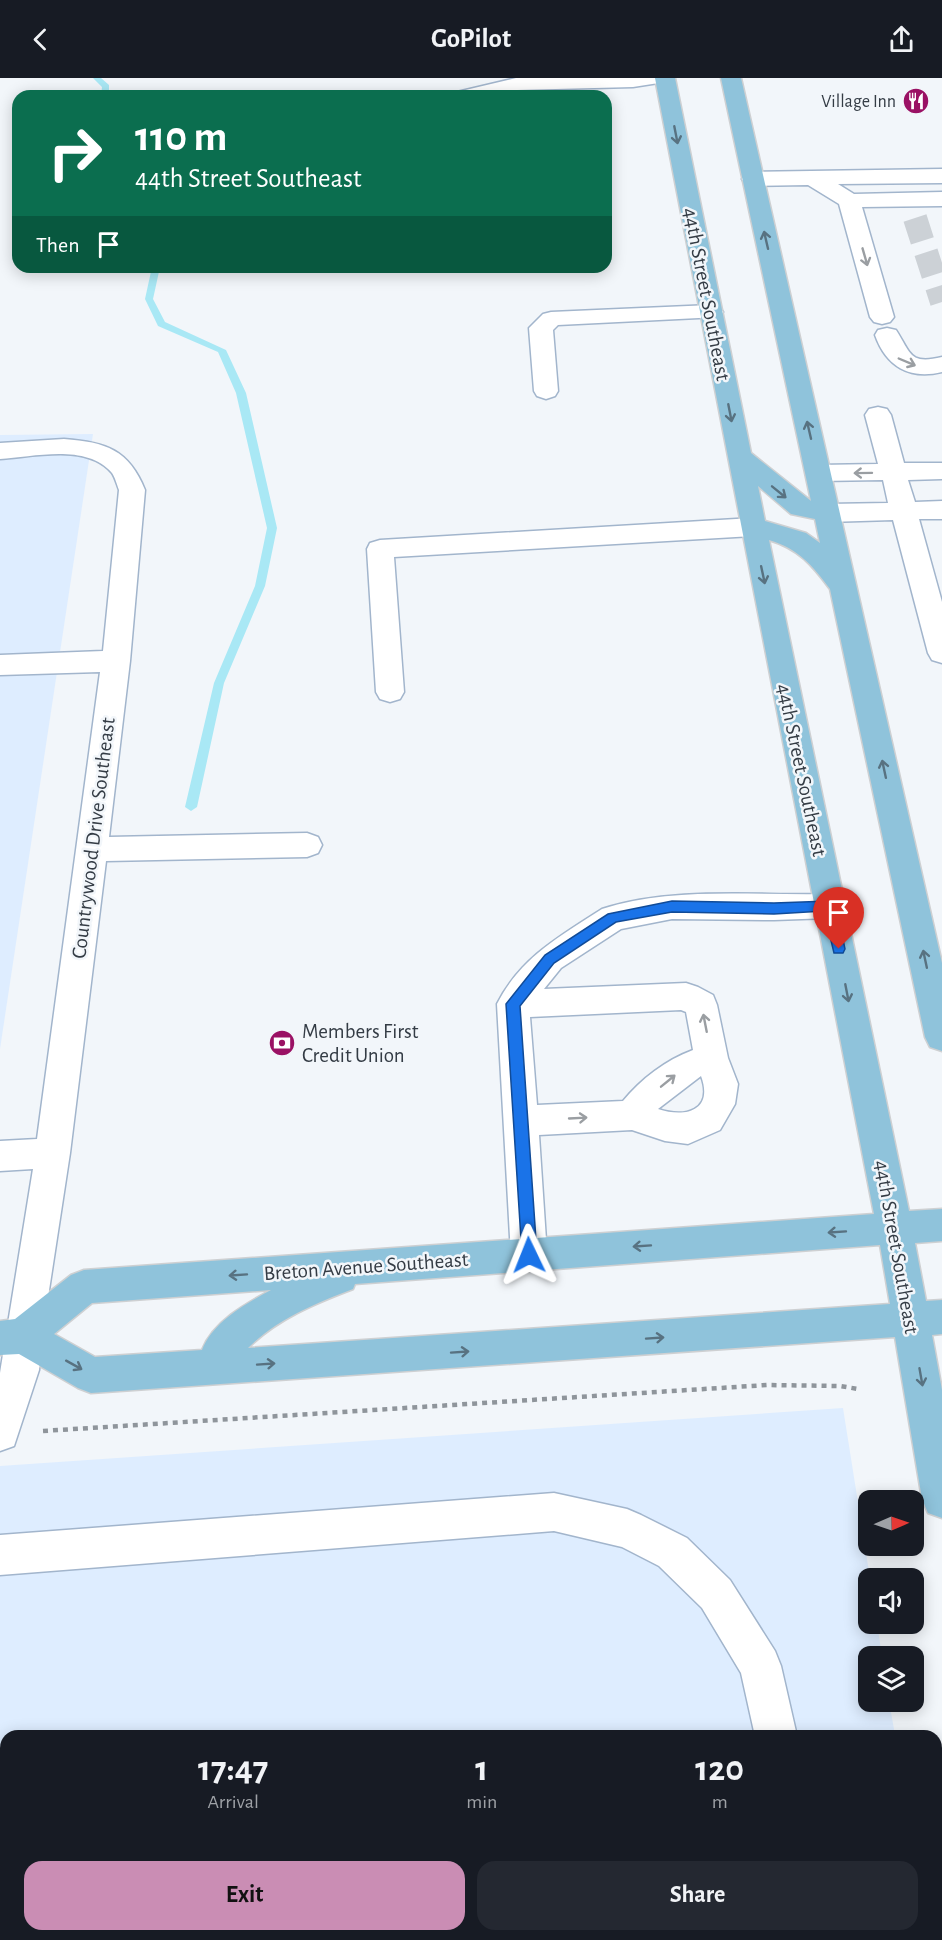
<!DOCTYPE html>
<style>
body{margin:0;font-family:"Alegreya Sans",sans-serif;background:#242831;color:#f1f3f6;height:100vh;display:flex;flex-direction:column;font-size:22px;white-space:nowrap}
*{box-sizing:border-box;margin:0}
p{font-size:20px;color:#9ea1a6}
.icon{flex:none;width:33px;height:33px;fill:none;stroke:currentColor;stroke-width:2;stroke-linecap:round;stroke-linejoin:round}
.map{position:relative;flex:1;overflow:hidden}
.panel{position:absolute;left:0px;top:1652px;width:942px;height:212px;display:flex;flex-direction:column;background:#171b24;border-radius:18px 18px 0 0;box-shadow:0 3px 15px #0003}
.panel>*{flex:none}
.guide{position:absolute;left:12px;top:12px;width:600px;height:183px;border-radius:18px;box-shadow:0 3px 15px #0003;background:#0b6e4f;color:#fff;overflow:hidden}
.needle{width:39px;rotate:88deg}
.controls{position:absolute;left:858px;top:1412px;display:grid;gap:12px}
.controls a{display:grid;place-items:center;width:66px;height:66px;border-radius:12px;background:#171b24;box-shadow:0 3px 15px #0003;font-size:30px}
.pin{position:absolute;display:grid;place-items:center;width:51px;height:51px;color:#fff;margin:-62px -26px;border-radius:50% 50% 50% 0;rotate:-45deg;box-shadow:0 0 6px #0007}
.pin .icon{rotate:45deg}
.me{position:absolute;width:66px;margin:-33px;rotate:358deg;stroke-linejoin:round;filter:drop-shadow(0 0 4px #0008)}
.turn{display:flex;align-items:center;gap:21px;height:126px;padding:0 24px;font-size:27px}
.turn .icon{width:78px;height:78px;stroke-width:2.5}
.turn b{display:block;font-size:42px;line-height:51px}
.then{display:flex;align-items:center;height:57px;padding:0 24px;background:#0003;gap:12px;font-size:22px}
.eta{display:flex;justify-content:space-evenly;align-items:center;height:102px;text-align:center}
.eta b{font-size:36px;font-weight:600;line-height:42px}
.cta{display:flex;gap:12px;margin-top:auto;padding:12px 24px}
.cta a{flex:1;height:69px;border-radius:18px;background:#ca8db4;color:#111;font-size:24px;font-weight:600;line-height:69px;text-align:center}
.cta a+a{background:#242831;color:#f1f3f6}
header{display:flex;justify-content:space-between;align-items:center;height:78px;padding:0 24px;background:#171b24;font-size:27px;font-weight:600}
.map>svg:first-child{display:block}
.built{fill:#deedff}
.water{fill:#a9e8f5}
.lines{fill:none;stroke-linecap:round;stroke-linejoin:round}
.stream{fill:#a9e8f5;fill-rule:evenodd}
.minor-tunnel{stroke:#ccd1d6;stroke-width:24;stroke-dasharray:24 12;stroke-linecap:butt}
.minor-casing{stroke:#a2b5cc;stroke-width:3}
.major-casing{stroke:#ced0d2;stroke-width:3}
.path{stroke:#8f959b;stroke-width:4.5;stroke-dasharray:5 5;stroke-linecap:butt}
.minor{fill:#fff;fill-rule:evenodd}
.major{fill:#8fc3db;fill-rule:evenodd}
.oneway{stroke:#587281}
.oneway2{stroke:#9a9ea2}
.route{fill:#1a73e8;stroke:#114b97;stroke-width:1.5}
.labels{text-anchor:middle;stroke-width:5;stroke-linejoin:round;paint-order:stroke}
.far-poi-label{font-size:18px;fill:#343c45;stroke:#f2f6fa;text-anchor:end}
.street-label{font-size:21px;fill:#343c45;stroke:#f2f6fa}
.poi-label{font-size:21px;fill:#343c45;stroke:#f2f6fa;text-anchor:start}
</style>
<header><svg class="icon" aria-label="back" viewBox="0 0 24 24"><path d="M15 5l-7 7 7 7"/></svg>GoPilot<svg class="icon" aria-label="share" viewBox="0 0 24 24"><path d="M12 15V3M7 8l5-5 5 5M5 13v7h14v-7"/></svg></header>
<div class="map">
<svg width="942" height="1862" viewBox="0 0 942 1862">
<rect width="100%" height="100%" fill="#f2f6fa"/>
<!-- built -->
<g class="built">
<polygon points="93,356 0,971 0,357"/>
<polygon points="843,1330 870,1500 868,1545 877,1545 882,1578 868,1578 868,1623 889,1623 895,1657 6,1658 6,1857 926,1857 927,1862 0,1862 0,1388"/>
</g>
<!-- water -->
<polygon class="water" points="0,1687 6,1692 6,1857 134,1857 138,1862 0,1862"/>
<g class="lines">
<!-- stream -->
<g class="stream">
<polygon points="93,0 101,0 109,7 109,18 101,18 102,9"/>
<polygon points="152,189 160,189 153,221 165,244 226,272 246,315 277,450 265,508 224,605 197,729 191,733 185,729 214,605 255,508 267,450 236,315 218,274 158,248 145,221"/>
</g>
<!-- minor-tunnel -->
<polyline class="minor-tunnel" points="915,140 942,224"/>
<defs>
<g id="minor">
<polygon points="516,0 668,0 665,4 633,9 517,12 492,18 453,18 457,14"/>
<polygon points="942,91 942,105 838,106 854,116 942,114 942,128 862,129 894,239 890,244 882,246 874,244 870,239 839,126 808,107 753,108 745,106 742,101 745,96 753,94"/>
<polygon points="711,227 719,229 723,234 719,239 558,247 553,252 558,313 555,318 546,321 537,318 534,313 529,250 543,236 551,234"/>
<path d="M887,250L896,252C911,275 909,287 942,279V294C909,302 886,288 875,257L878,252Z"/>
<polygon points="878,329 887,331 891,337 904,385 942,385 942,401 908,402 915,424 942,423 942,441 919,441 942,524 942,585 932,582 928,575 893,442 828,444 819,441 815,435 819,429 828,426 888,425 883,402 819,403 810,401 806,395 810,389 819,387 878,386 865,337 869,331"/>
<path d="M64,361C106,364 129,372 145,412L130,583L109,759L307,755L318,759L322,767L318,775L307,779L106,783L70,1075L42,1258L39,1292L14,1368L0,1373V1295L33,1091L0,1093V1063L37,1061L100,594L0,597V577L103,573L119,412C117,407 115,399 112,395C87,365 33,379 0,381V365Z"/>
<polygon points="753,440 762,443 766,449 762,455 753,458 394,479 404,614 400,621 390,624 380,621 376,614 367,471 370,465 380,462"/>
<path d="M830,816L841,819L846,828L841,837L830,840L774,842L672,841L621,851L561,890L544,911L686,905L698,909L713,917L717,927L728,980L738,1006L735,1026L720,1052L688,1066L665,1063L632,1052L539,1057L547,1177L542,1189L529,1193L516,1189L511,1177L497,926C520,880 560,858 602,831C673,808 756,818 830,816ZM681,932L686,934L693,972C666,982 641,1001 623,1023L537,1027L530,939ZM701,998C714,1033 685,1040 658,1031Z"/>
<polygon points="554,1415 627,1431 641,1437 687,1460 730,1502 775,1573 781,1588 797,1658 755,1658 741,1595 702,1530 659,1488 622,1469 554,1453 0,1497 0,1457"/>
<rect x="778" y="1857" width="46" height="5"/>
</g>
<path id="major" d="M655,0H675L751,375L811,423L721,0H741L942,885V973L930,969L925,959L830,511C812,487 799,471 769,462L909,1133L942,1131V1163L915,1165L926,1223L942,1222V1256L932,1257L942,1312V1440L928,1435L922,1421L895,1259L91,1315L78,1310L19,1276L0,1277V1243L15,1241L71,1197L84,1192L874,1136ZM758,408L791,436L815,441L820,465L806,455L765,443ZM880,1167L890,1226L248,1270C277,1241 316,1225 353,1211L355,1206ZM271,1212C245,1226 213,1244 202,1272L95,1279L54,1256L92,1225Z"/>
</defs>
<!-- minor casing -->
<use href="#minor" class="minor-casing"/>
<!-- major casing -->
<use href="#major" class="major-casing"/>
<!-- path -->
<polyline class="path" points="43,1353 767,1307 840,1308 858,1311"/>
<!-- minor -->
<use href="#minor" class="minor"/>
<!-- major -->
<use href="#major" class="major"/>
</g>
<!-- one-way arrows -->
<defs><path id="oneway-shaft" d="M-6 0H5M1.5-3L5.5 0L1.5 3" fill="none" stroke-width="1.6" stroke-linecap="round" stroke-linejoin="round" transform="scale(1.5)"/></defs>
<g class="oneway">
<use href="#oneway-shaft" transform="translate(676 57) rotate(79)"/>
<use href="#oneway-shaft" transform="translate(766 162) rotate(-103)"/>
<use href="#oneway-shaft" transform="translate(730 335) rotate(79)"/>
<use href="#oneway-shaft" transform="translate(809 352) rotate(-103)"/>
<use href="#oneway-shaft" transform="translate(779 414) rotate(39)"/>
<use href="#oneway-shaft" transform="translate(763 497) rotate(78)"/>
<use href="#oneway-shaft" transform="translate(884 691) rotate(-102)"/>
<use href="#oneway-shaft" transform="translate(925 881) rotate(-102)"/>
<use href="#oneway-shaft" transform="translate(847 915) rotate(79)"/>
<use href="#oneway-shaft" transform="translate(837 1154) rotate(176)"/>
<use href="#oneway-shaft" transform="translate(642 1168) rotate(176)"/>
<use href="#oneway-shaft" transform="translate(238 1197) rotate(176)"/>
<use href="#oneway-shaft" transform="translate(655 1260) rotate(-4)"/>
<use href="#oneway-shaft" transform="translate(460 1274) rotate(-4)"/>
<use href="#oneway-shaft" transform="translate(266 1286) rotate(-4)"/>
<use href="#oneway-shaft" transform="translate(74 1287) rotate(29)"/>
<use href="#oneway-shaft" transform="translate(921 1299) rotate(80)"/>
</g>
<g class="oneway2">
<use href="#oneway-shaft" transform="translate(865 179) rotate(74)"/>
<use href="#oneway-shaft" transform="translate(907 284) rotate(23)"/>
<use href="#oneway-shaft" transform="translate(863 395) rotate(179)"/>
<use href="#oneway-shaft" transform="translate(705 945) rotate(-101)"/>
<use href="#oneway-shaft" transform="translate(668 1003) rotate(-39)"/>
<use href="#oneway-shaft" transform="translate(578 1040) rotate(-3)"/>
</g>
<!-- route -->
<polygon class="route" points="672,823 774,825 830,823 836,828 845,871 843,875 834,875 824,833 774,836 672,834 616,844 554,885 520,928 537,1177 535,1182 529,1183 524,1182 522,1177 506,926 545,877 608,836"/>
<!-- icons -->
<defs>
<symbol id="restaurant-disc" viewBox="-11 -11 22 22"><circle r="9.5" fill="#9a1164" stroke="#f2f6fa"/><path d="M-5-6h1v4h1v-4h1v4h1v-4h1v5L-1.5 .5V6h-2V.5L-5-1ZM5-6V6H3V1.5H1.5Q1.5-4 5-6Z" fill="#fff"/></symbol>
<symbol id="bank-disc" viewBox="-11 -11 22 22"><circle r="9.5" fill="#9a1164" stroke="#f2f6fa"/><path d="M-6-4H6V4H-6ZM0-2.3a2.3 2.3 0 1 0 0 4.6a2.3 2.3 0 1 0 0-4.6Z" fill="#fff"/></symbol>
</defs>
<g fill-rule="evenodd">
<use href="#restaurant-disc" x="901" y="8" width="30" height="30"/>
<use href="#bank-disc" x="267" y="950" width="30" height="30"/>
</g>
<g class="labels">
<!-- far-poi labels -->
<g class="far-poi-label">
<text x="896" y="29">Village Inn</text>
</g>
<!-- street labels -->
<g class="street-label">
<text transform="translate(707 216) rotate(79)" y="7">44th Street Southeast</text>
<text transform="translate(802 692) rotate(78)" y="7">44th Street Southeast</text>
<text transform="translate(93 760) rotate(-83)" y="7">Countrywood Drive Southeast</text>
<text transform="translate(897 1169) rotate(80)" y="7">44th Street Southeast</text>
<text transform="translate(366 1188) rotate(-4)" y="7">Breton Avenue Southeast</text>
</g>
<!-- poi labels -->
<g class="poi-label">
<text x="302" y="960">Members First<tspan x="302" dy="24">Credit Union</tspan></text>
</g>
</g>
</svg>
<div class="controls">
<a><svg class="needle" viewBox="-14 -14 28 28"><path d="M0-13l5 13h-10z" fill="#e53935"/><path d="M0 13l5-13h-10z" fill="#9ea1a6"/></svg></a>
<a><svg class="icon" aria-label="sound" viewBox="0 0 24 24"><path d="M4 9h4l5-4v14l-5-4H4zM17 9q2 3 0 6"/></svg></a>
<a><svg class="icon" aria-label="layers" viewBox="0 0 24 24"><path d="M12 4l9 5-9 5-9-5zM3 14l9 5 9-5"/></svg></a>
</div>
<div class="pin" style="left:839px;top:871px;background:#d93025"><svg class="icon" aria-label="arrive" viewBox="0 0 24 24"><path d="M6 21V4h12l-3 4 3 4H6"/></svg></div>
<svg class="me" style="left:529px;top:1177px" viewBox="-20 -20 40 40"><path d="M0-17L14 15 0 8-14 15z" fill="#1a73e8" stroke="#fff" stroke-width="4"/></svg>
<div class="guide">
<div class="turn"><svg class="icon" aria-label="right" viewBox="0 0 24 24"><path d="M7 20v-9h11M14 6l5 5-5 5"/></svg><div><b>110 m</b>44th Street Southeast</div></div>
<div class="then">Then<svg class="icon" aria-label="arrive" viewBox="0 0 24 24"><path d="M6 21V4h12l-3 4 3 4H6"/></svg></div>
</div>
<section class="panel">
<div class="eta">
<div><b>17:47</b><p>Arrival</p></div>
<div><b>1</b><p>min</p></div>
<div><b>120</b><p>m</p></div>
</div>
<div class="cta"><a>Exit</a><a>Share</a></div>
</section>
</div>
